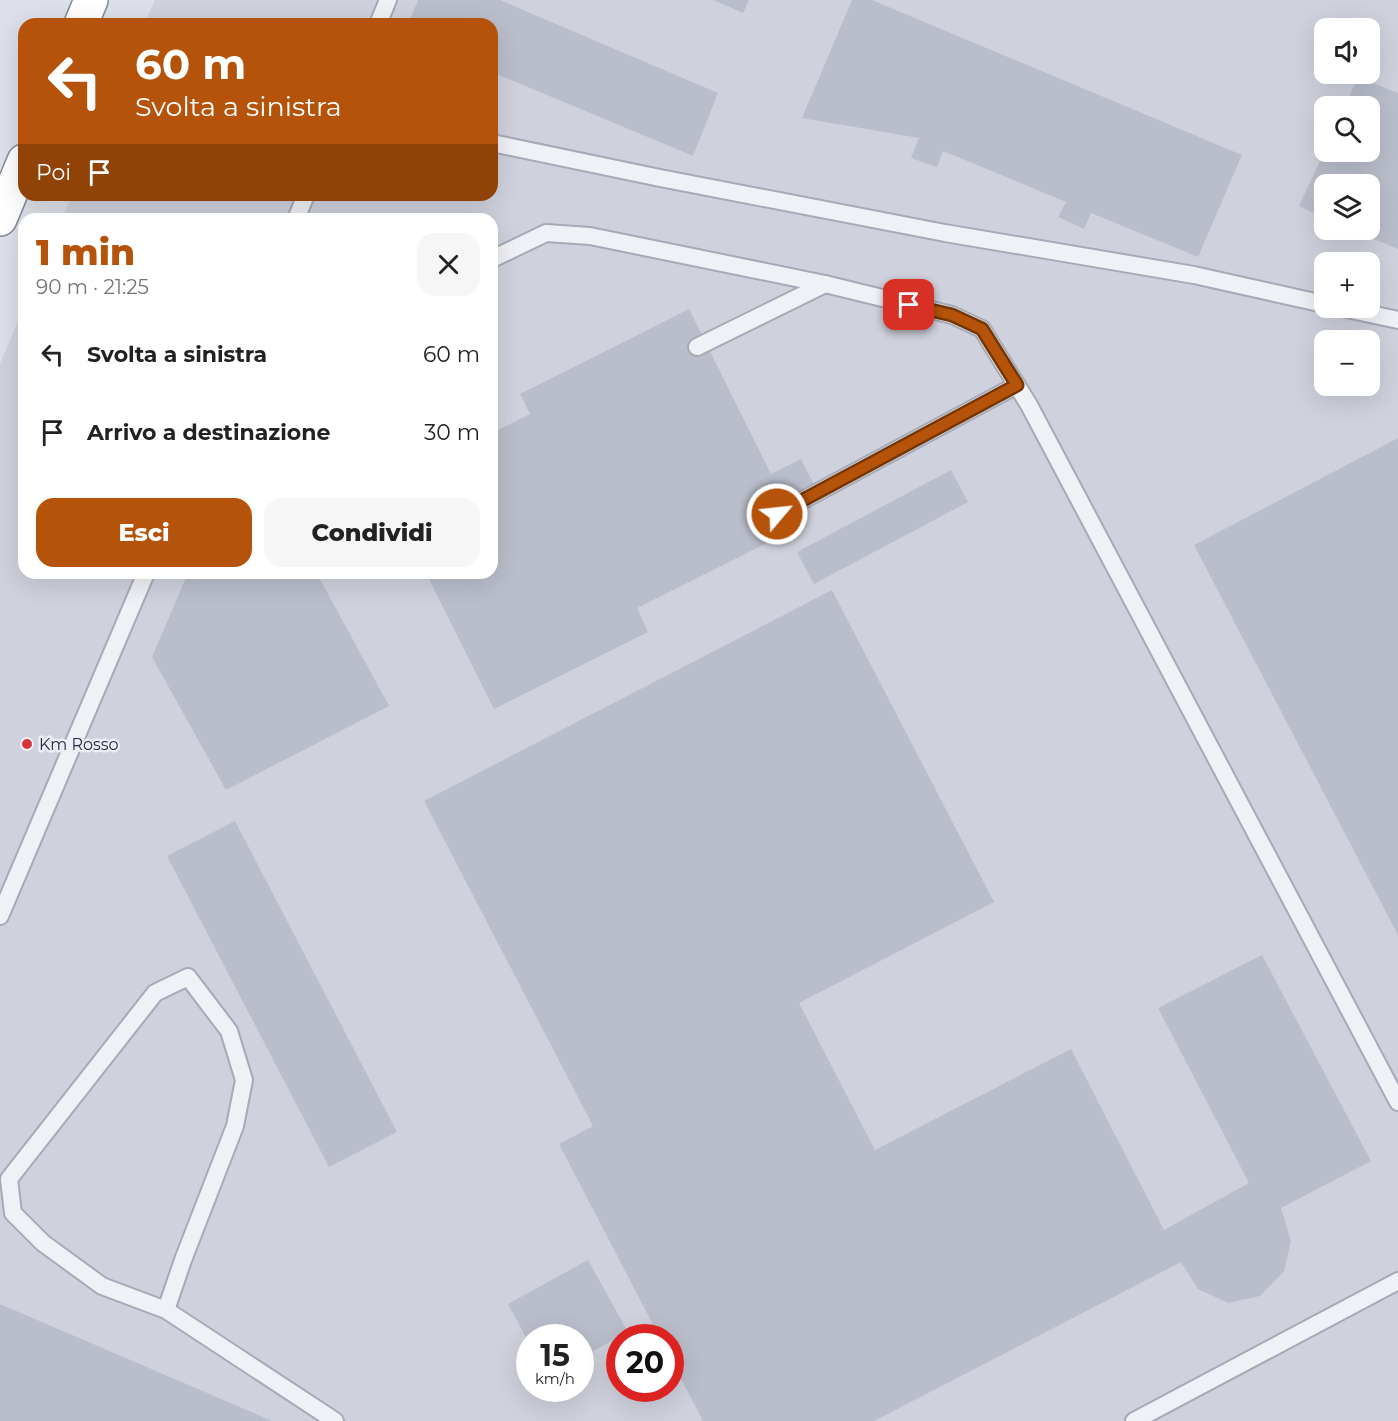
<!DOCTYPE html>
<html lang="it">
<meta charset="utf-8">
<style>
body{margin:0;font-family:Montserrat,sans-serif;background:#f6f6f6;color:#222;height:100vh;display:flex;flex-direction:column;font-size:22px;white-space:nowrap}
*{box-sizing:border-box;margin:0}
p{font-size:20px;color:#767676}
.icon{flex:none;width:33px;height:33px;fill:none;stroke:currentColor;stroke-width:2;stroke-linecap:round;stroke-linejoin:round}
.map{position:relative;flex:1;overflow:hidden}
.drawer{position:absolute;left:18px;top:213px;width:480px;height:366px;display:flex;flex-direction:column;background:#fff;border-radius:18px;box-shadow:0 6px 24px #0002}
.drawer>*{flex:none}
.guide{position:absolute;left:18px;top:18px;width:480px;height:183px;border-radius:18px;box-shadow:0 6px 24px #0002;background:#b45309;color:#fff;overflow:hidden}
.buttons{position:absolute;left:1314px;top:18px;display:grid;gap:12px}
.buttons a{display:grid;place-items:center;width:66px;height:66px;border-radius:12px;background:#fff;box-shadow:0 6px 24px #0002;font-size:30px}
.speed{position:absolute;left:516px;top:1324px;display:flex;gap:12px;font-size:30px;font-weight:700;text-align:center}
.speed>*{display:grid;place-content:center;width:78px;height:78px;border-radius:50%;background:#fff;box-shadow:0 6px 24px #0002;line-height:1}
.speed small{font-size:15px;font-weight:400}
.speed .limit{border:9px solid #d22;background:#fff;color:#111}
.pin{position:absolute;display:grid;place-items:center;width:51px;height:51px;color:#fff;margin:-26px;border-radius:12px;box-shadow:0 3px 9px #0006}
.me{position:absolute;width:66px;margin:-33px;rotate:62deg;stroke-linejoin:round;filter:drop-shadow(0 0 4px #0008)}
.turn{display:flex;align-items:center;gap:21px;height:126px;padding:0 18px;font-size:27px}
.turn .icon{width:78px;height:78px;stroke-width:2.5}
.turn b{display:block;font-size:42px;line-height:51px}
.then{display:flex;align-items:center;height:57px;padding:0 18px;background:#0003;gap:12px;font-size:22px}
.round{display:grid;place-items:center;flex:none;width:63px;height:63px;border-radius:18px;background:#f6f6f6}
.head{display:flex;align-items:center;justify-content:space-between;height:102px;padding:0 18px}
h1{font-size:36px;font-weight:800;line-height:45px;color:#b45309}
.primary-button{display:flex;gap:12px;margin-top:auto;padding:12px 18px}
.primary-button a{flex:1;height:69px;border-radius:18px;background:#b45309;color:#fff;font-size:24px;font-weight:800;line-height:69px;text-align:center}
.primary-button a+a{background:#f6f6f6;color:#222}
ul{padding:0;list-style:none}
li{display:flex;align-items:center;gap:18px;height:78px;padding:0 18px}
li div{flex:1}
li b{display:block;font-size:22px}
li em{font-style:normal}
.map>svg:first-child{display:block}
.built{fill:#cfd2dd;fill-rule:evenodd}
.building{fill:#babecb}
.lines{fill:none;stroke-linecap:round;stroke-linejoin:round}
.lane-casing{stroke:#a6aab6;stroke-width:20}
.highway-casing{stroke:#838aa0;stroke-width:36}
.lane{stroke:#f0f1f6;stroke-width:16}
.highway{stroke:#fff;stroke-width:33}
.route-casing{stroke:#753606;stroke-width:15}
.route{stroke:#b45309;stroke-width:10}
.poi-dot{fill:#da3536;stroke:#eceff6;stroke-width:2}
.labels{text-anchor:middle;stroke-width:5;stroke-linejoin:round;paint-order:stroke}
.poi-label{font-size:16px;fill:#252b40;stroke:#eceff6;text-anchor:start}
</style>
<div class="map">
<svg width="1398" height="1421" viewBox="0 0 1398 1421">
<rect width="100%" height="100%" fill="#dde0e8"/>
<!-- built -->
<path class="built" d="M155,0H1398V1421H0V364L24,307V573H492V219H62L72,195H492V24H144ZM1324,28H1370V74H1324ZM1324,106H1370V152H1324ZM1324,184H1370V230H1324ZM1324,262H1370V308H1324ZM1324,340H1370V386H1324ZM530,1338H580V1389H530ZM620,1338H670V1389H620Z"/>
<!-- building -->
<g class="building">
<polygon points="418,0 500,0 718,93 693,156 492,72 492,24 408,24"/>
<polygon points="713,0 749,0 743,13"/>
<polygon points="852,0 872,0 1242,155 1198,257 1091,213 1084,229 1058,217 1066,202 943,151 937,167 911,158 919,138 802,118"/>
<polygon points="1358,77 1398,93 1398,249 1352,230 1370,230 1370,184 1324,184 1324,218 1299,206 1324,152 1370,152 1370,106 1345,106"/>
<polygon points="689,309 771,474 801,459 822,500 789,517 795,529 637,608 648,632 494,709 426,573 492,573 492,433 530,414 520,394"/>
<polygon points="1398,438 1398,935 1194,545"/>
<polygon points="951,470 968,502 814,584 797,552"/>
<polygon points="188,573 312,573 321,581 389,706 226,790 152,657"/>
<polygon points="832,590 994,902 799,1003 875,1150 1071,1049 1164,1230 1249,1183 1158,1008 1262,955 1371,1161 1281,1208 1291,1241 1284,1271 1260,1296 1228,1303 1198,1289 1181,1262 874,1421 703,1421 670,1358 670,1338 660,1338 559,1144 593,1126 424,801"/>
<polygon points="235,821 397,1132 329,1167 167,856"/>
<polygon points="588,1260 628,1332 580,1358 580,1338 530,1338 530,1345 508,1304"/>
<polygon points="0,1304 272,1421 0,1421"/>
</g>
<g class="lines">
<defs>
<g id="lane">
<polyline points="378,24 388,0"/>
<polyline points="492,143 660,178 945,233 1194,275 1324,304"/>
<polyline points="296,219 306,195"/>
<polyline points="492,259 546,233 590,236 825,284 952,315 982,329 1029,405 1398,1102"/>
<polyline points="1342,308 1398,320"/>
<polyline points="697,347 825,284"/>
<polyline points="777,514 1017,385"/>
<polyline points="0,916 146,573"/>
<polyline points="166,1310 183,1260 235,1126 244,1080 229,1031 188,977 155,993 9,1179 13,1213 43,1243 102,1286 166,1310 335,1421"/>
<polyline points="1134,1421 1398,1281"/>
</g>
<g id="highway">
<polyline points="81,24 91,0"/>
<polyline points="0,219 24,161"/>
</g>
</defs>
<!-- lane casing -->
<use href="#lane" class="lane-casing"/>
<!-- highway casing -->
<use href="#highway" class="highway-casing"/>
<!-- lane -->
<use href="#lane" class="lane"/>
<!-- highway -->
<use href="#highway" class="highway"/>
</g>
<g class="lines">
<defs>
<polyline id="route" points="777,514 1017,385 982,329 952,315 909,305"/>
</defs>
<!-- route casing -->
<use href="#route" class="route-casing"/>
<!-- route -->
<use href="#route" class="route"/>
</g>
<!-- markers -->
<circle class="poi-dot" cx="27" cy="744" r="6"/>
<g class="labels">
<!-- poi labels -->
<g class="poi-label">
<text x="39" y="750">Km Rosso</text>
</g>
</g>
</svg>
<div class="buttons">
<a><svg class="icon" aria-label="sound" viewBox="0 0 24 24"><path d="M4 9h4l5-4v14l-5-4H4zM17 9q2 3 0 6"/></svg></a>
<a><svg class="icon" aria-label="search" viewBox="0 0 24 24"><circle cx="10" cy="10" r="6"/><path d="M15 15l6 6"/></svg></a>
<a><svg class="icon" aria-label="layers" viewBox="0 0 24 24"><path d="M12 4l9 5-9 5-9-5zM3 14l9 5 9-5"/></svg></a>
<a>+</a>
<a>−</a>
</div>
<div class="speed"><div>15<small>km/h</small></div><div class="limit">20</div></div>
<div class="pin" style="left:909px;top:305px;background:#d93025"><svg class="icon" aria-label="arrive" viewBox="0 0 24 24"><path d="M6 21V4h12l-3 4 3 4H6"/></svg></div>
<svg class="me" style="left:777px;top:514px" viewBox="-20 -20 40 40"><circle r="17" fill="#b45309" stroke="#fff" stroke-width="3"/><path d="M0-11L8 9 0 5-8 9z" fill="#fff"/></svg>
<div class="guide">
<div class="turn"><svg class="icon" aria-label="left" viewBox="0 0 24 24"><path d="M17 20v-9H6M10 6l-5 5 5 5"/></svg><div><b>60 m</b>Svolta a sinistra</div></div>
<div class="then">Poi<svg class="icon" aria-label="arrive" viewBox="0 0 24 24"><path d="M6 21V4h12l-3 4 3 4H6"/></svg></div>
</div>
<section class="drawer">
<div class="head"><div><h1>1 min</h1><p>90 m · 21:25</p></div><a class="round"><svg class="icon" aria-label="close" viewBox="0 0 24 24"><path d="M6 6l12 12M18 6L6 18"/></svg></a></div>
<ul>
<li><svg class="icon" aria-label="left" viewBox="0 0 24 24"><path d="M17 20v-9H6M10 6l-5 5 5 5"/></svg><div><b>Svolta a sinistra</b></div><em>60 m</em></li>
<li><svg class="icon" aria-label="arrive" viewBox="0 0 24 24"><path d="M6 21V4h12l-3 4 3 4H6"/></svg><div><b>Arrivo a destinazione</b></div><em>30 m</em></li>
</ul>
<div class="primary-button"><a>Esci</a><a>Condividi</a></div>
</section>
</div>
